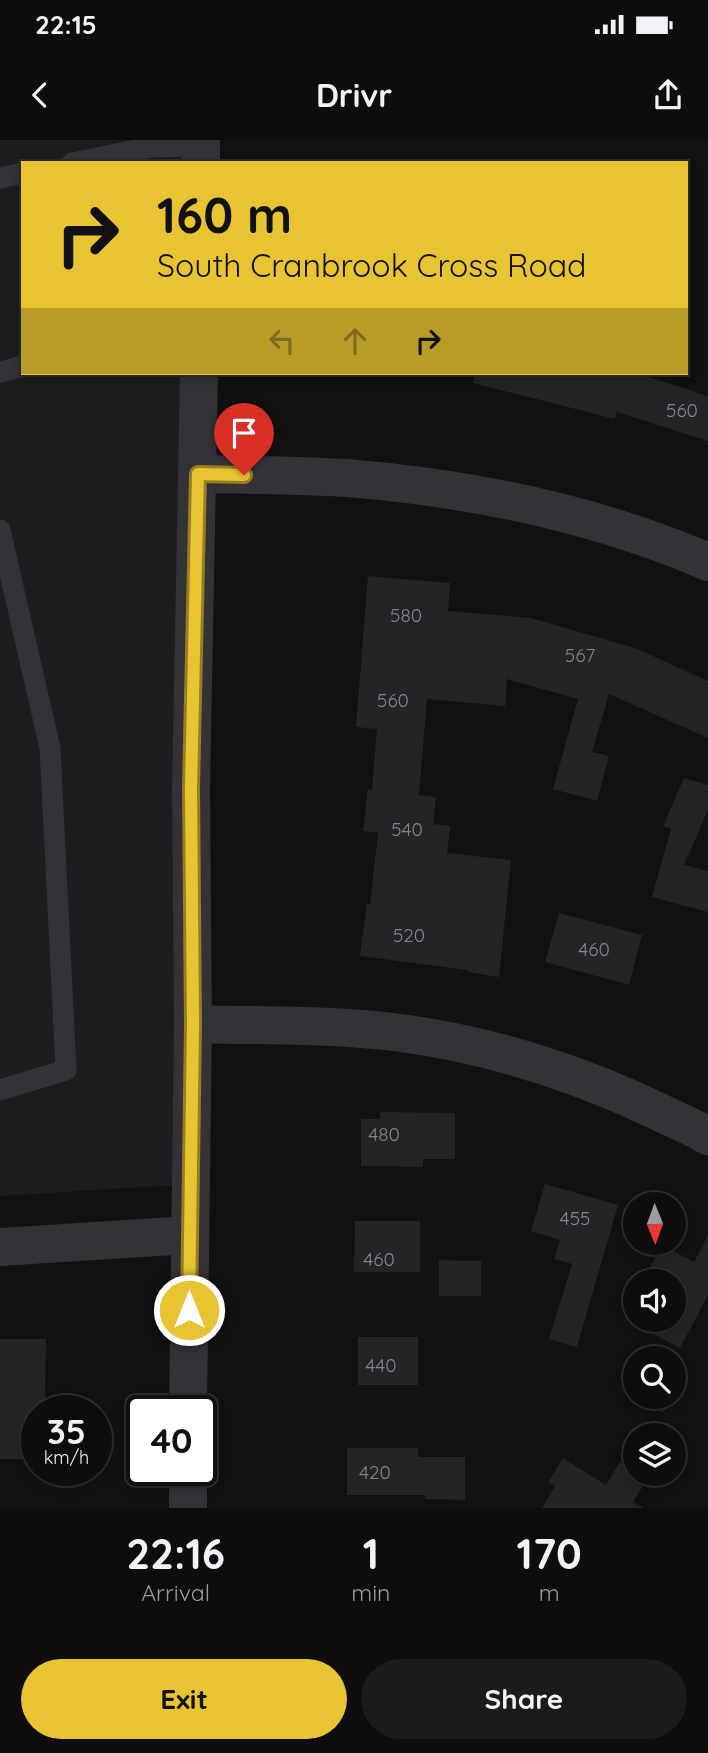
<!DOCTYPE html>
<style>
body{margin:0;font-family:Quicksand,sans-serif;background:#1b1b1c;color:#f1f3f6;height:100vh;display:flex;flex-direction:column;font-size:26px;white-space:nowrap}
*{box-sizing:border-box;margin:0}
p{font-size:23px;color:#9a9c9e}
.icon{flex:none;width:38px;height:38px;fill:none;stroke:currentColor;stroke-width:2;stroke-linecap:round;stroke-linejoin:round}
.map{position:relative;height:1368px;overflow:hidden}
.drawer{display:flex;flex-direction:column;background:#0d0d0e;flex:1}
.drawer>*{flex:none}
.guide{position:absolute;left:21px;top:21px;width:667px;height:214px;border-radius:0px;box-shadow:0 4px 10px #0003,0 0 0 2px #2d2d2e;background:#e8c433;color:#111;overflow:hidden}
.needle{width:46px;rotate:179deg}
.controls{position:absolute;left:623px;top:1052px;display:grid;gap:14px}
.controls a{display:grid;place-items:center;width:63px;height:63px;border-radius:50%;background:#0d0d0e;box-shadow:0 4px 10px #0003,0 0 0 2px #2d2d2e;font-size:35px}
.speed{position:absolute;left:21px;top:1255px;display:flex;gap:14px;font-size:35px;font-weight:700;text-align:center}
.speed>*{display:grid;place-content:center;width:91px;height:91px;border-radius:50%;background:#0d0d0e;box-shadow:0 4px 10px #0003,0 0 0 2px #2d2d2e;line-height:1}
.speed small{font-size:18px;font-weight:400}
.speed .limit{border:4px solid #111;border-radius:10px;background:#fff;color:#111}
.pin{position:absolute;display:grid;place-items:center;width:60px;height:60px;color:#fff;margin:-72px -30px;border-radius:50% 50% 50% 0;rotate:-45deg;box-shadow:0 0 7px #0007}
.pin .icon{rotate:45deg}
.me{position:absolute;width:77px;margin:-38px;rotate:0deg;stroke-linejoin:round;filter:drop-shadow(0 0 5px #0008)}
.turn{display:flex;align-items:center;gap:24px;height:147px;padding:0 21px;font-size:32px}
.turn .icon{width:91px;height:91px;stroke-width:2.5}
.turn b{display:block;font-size:49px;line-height:60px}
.lanes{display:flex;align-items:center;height:66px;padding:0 21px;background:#0003;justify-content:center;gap:35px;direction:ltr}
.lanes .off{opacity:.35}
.eta{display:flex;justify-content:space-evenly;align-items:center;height:119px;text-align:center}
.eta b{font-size:42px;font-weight:800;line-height:49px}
.button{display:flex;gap:14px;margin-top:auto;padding:14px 21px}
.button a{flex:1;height:80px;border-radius:42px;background:#e8c433;color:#111;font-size:28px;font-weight:800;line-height:80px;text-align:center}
.button a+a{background:#1b1b1c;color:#f1f3f6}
.status{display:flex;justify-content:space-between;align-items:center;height:49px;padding:0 35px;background:#0d0d0e;direction:ltr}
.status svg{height:19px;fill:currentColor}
header{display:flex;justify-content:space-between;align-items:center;height:91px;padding:0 21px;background:#0d0d0e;font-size:32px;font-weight:800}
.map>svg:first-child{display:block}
.built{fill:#1d1d1f}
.building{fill:#242426}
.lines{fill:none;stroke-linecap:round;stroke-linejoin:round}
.service{stroke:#323237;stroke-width:21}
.minor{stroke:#323237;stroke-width:38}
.tertiary{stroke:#323237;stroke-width:38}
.route-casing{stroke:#977f21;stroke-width:18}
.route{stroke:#e8c433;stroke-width:12}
.labels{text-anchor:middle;stroke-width:7;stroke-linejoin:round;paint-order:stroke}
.number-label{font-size:19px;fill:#82858f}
</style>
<div class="status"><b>22:15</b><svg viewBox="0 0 49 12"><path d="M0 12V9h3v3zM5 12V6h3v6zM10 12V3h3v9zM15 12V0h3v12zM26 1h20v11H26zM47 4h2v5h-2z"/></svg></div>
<header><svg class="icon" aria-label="back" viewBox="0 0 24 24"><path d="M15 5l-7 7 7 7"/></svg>Drivr<svg class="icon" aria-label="share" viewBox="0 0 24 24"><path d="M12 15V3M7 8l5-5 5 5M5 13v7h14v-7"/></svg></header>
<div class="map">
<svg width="708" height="1368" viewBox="0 0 708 1368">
<rect width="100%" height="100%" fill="#111112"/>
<!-- built -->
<polygon class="built" points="0,0 201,0 201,23 23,23 23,233 199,233 192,1044 0,1056"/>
<!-- building -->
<g class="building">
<polygon points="475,233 637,233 708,256 708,301 617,272 615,279 473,243"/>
<polygon points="368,436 450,443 448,471 531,478 635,508 708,541 708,598 609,554 592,612 609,616 597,661 553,649 578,559 507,539 505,566 427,559 419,655 436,657 433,684 450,686 447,713 511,720 499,837 467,832 468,830 360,816 367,763 370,764 378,693 363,691 368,649 372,650 377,589 356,587"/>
<polygon points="684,638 708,645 708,670 684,725 708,731 708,772 652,757 671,689 663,686"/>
<polygon points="559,773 642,795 629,845 545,822"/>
<polygon points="380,972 455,973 455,1019 423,1019 423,1027 361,1026 361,979 380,979"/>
<polygon points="545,1044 618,1065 577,1207 549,1199 572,1124 554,1119 560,1100 531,1091"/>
<polygon points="355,1081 420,1081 420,1132 354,1132"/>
<polygon points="708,1096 708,1155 680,1208 655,1195 664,1180 674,1180 674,1161 684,1141 643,1141 662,1105 694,1122"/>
<polygon points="439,1120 481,1121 481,1156 439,1156"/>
<rect x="358" y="1197" width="60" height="48"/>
<polygon points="0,1199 46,1199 45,1260 41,1260 41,1270 37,1270 37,1319 0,1319"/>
<polygon points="635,1249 635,1256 672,1256 663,1273 632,1256"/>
<polygon points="347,1308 418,1308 418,1317 465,1317 465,1360 425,1359 425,1355 347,1355"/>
<polygon points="563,1318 606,1345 620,1322 647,1339 633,1362 644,1368 542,1368 555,1346 548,1342"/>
</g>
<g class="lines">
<!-- service -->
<g class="service">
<polyline points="72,23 151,7 201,6"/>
<polyline points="0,38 23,33"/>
<polyline points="0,232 23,226"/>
<polyline points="0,390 50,608 66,930 0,950"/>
</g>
<!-- minor -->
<g class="minor">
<path d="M198,334C248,335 298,335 347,338C470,348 594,373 708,422"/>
<path d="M193,884C262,886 332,884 401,893C489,905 575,932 655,970C673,979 691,986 708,996"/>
<polyline points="0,1107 189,1095"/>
</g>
<!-- tertiary -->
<g class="tertiary">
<polyline points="201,23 201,0"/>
<polyline points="188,1270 193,884 191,648 199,233"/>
<polyline points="188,1368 188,1330"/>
</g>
</g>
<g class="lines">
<defs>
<polyline id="route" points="189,1170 193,884 191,648 198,334 244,335"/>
</defs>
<!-- route casing -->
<use href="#route" class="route-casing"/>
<!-- route -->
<use href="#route" class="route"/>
</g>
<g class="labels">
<!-- number labels -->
<g class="number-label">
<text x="682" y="277">560</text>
<text x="406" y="482">580</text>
<text x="580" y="522">567</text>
<text x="393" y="567">560</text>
<text x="407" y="696">540</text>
<text x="409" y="802">520</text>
<text x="594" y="816">460</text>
<text x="384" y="1001">480</text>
<text x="575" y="1085">455</text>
<text x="379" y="1126">460</text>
<text x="381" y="1232">440</text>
<text x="375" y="1339">420</text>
</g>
</g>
</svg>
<div class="controls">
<a><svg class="needle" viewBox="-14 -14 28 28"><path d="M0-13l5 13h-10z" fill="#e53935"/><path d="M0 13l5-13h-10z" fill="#9a9c9e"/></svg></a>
<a><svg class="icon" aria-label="sound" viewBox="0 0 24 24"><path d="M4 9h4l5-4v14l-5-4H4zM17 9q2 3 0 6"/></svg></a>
<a><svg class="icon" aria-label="search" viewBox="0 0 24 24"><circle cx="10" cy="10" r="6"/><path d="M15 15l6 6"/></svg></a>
<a><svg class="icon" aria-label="layers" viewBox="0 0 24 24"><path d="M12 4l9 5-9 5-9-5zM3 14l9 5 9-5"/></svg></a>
</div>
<div class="speed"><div>35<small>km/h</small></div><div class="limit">40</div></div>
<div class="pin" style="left:244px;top:335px;background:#d93025"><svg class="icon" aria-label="arrive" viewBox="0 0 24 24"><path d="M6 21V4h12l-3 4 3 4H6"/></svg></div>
<svg class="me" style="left:189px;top:1170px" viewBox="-20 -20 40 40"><circle r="17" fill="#e8c433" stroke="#fff" stroke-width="3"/><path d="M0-11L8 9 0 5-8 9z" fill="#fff"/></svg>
<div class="guide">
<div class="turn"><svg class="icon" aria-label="right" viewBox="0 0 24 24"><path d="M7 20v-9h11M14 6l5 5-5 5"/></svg><div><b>160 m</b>South Cranbrook Cross Road</div></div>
<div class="lanes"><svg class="icon off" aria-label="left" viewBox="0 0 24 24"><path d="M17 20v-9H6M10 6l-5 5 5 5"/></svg><svg class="icon off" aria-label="ahead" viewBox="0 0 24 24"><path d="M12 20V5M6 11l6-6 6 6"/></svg><svg class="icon" aria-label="right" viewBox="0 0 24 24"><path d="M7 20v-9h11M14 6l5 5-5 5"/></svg></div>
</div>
</div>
<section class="drawer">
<div class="eta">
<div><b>22:16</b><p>Arrival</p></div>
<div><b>1</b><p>min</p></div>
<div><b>170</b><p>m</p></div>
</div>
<div class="button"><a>Exit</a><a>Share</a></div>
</section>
